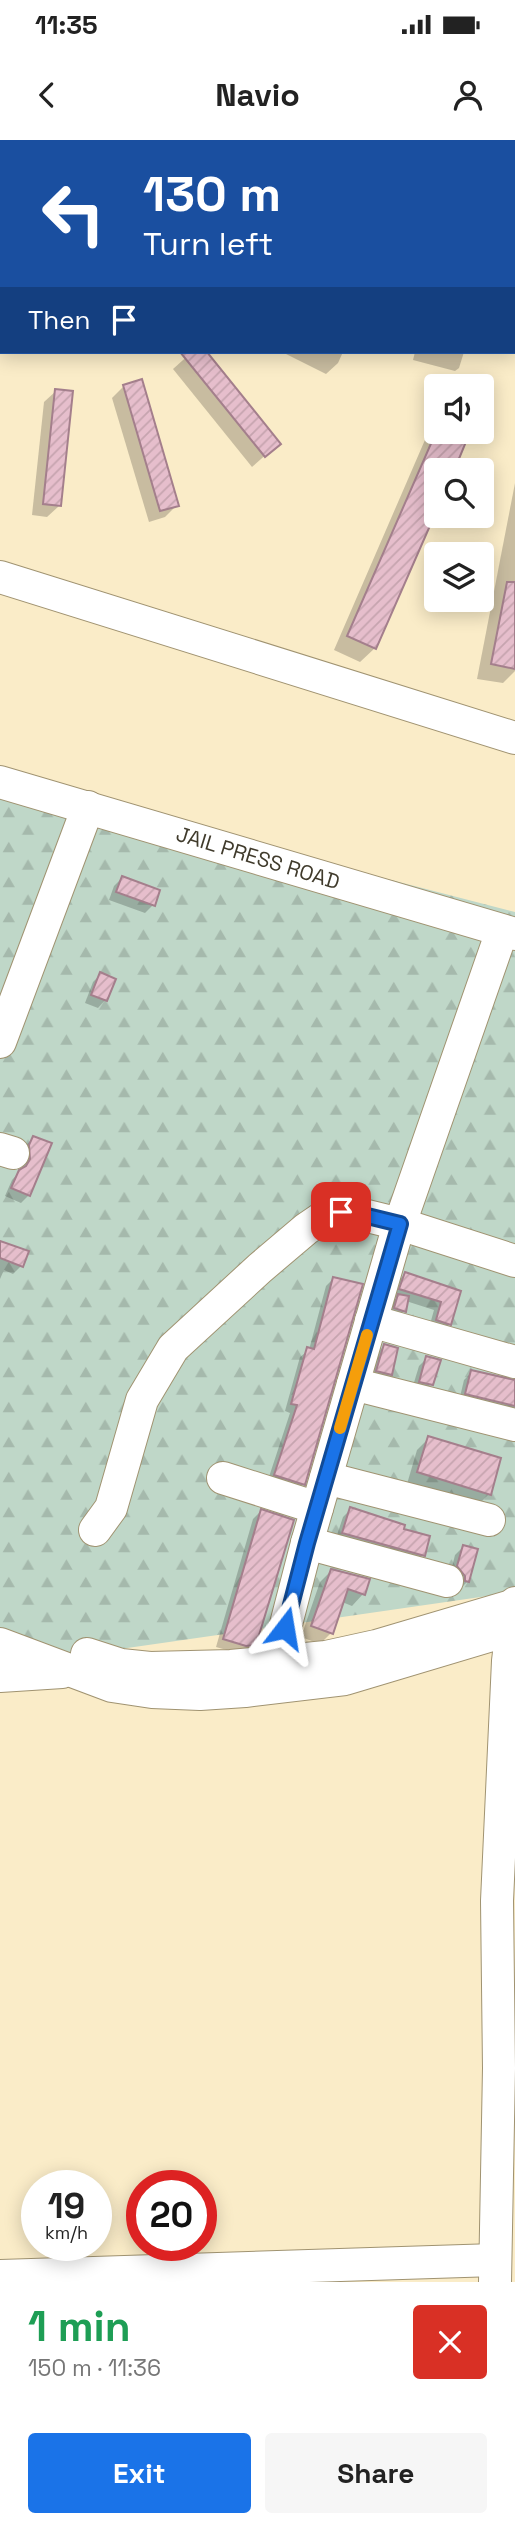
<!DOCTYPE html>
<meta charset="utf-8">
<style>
body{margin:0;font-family:"Space Grotesk",sans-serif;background:#f6f6f6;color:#222;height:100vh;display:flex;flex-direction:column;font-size:26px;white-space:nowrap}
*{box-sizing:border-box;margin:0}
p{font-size:23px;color:#767676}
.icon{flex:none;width:38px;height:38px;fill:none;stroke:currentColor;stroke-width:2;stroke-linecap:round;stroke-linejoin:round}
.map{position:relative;height:2142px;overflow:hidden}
.sheet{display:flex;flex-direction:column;background:#fff;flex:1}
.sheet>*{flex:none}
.banner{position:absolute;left:0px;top:0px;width:516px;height:214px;box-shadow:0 4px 18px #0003;background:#1a4fa0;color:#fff;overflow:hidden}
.buttons{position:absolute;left:424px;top:234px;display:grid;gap:14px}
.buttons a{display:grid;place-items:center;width:70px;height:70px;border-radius:7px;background:#fff;box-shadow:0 4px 18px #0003;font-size:35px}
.speed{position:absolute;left:21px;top:2030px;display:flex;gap:14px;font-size:35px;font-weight:700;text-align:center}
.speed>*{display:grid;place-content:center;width:91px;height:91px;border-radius:50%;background:#fff;box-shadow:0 4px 18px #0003;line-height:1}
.speed small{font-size:18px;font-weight:400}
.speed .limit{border:10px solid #d22;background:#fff;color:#111}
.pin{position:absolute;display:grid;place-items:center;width:60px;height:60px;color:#fff;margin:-30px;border-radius:14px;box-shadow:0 4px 10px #0006}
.me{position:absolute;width:77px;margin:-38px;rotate:14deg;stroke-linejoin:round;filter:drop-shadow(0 0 5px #0008)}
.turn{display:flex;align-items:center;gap:24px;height:147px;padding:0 28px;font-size:32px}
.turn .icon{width:91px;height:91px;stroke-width:2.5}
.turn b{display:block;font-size:49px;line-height:60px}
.then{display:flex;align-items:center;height:66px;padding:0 28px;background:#0003;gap:14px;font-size:26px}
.round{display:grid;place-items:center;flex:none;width:74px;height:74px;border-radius:7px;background:#f6f6f6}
.overview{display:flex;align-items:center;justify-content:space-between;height:119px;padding:0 28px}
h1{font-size:42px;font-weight:800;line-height:52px;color:#1e9e55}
.cta{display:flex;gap:14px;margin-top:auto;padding:14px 28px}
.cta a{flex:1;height:80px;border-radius:7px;background:#1a73e8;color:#fff;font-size:28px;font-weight:800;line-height:80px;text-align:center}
.cta a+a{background:#f6f6f6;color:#222}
.status{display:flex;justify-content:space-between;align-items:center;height:49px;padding:0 35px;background:#fff;direction:ltr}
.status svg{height:19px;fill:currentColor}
header{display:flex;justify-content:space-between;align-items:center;height:91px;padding:0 28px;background:#fff;font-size:32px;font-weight:800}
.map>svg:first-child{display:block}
.forest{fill:url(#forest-firs)}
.shadow{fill:#0003}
.building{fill:url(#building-hatch);stroke:#a47f8c;stroke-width:2}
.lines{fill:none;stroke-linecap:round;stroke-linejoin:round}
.minor-casing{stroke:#a09371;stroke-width:34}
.minor{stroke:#fff;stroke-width:32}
.route-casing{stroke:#114b97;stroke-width:18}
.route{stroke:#1a73e8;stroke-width:12}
.slow{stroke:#f59e0b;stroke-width:12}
.labels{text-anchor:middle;stroke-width:6;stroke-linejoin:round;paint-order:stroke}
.street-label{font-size:21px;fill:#403b2c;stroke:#fff}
</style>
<div class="status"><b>11:35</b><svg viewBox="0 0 49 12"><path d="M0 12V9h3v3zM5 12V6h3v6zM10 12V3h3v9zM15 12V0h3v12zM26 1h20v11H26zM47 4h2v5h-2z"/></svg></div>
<header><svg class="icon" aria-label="back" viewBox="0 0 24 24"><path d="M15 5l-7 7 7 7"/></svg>Navio<svg class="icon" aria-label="person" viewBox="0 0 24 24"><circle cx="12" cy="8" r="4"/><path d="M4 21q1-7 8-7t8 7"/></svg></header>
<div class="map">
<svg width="515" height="2142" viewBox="0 0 515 2142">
<defs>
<pattern id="forest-firs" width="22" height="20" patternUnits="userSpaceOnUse" patternTransform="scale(1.75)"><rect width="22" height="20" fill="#bfd7c8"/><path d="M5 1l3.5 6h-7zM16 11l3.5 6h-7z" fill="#a5b9ac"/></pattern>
<pattern id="building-hatch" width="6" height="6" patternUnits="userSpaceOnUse" patternTransform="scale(1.75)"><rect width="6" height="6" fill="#e6becc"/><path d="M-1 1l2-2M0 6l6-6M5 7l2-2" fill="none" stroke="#c6a4af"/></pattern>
</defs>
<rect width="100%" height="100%" fill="#faecc8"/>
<!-- forest -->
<polygon class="forest" points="0,639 515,772 515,1452 23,1523 0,1521"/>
<!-- shadow -->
<g class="shadow">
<polygon points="86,0 152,0 85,2"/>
<polygon points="497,0 515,0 514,72 514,2 497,2"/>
<polygon points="192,212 205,212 279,303 252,327 173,229"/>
<polygon points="282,212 343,212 338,223 326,234"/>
<polygon points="415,212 464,212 459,228 455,231 413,220"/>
<polygon points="124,246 177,365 165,377 149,382 112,258"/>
<polygon points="56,251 59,366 47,377 32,375 44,262"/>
<polygon points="436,282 436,292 469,292 436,331 375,508 360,522 334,510 431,286"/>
<polygon points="515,343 515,531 503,543 477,539"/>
<polygon points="122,738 158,751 153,765 145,773 109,760 114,746"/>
<polygon points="101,834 105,860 98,868 85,863 93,842"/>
<polygon points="34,998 29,1055 21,1063 5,1056 12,1040 23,1028 22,1015 26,1005"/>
<polygon points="0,1103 21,1126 13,1134 4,1130 0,1139"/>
<polygon points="405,1134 459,1152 450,1184 442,1192 429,1188 434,1170 406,1161 404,1171 396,1179 387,1176 391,1163 396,1158 393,1157 397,1142"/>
<polygon points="334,1138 303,1344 295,1352 267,1343 290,1273 285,1271 300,1217 309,1210 326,1146"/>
<polygon points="384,1206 390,1234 383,1242 369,1238 376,1214"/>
<polygon points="427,1218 431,1244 423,1252 412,1249 419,1226"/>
<polygon points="472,1232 515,1242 515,1270 459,1261 464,1240"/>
<polygon points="429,1298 489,1354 478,1365 407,1344 417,1310"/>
<polygon points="351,1369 423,1415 415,1423 335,1401 343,1377"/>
<polygon points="261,1371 255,1504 247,1512 237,1513 216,1507 253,1379"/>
<polygon points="463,1407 468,1441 460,1449 450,1435 455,1415"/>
<polygon points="331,1431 363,1454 352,1466 342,1462 331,1493 320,1504 301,1497 320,1442"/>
</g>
<!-- building -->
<g class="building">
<polygon points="180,212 207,212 281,304 265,317"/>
<polygon points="142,239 179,366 160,371 123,245"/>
<polygon points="55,249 73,251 61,366 43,364"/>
<polygon points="436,292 470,292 454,331 436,331 436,372 376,509 347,496"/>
<polygon points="507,442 515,442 515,529 491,524"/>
<polygon points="122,736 160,750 155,766 116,752"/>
<polygon points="100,832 116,839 107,861 91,855"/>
<polygon points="33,996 52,1003 30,1056 11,1048 19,1030 26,1026 30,1019 29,1005"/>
<polygon points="0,1101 29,1111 23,1127 0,1118"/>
<polygon points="405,1132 461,1151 451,1185 436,1180 441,1162 399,1149"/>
<polygon points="333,1137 363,1144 305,1345 274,1335 297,1265 291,1264 307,1207 314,1209"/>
<polygon points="398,1154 409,1156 406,1172 394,1168"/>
<polygon points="384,1204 398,1208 392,1235 376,1231"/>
<polygon points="426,1216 441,1220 433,1245 419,1242"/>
<polygon points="471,1230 515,1240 515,1266 465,1254"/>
<polygon points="428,1296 501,1318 491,1355 417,1332"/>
<polygon points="350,1367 405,1385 404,1389 430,1396 425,1416 342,1393"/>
<polygon points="261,1369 294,1380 256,1505 246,1506 223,1499"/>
<polygon points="463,1405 478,1409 469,1442 465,1441 465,1436 457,1426"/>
<polygon points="331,1429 370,1439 365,1455 348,1449 333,1494 311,1486"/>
</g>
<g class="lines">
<defs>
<g id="minor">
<polyline points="41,2 42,0"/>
<polyline points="0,137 2,131"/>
<polyline points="0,437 515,598"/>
<polyline points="0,642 515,794"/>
<polyline points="0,902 88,667"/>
<polyline points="0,1009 13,1013"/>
<polyline points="371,1181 515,1222"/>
<polyline points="353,1244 515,1285"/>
<polyline points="223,1338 317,1368"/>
<polyline points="326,1338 489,1380"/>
<polyline points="95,1390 111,1368 142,1260 173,1208 260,1128 306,1089 325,1076 341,1072 355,1073 400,1084 515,1121"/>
<polyline points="307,1403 447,1441"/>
<polyline points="285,1488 307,1403 396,1095 502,791"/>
<polyline points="0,1504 112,1546 152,1552 200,1554 245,1551 345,1539 515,1488"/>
<polyline points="87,1514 121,1525 150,1528 231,1526 326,1517 376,1506 515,1465"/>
<polyline points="0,1536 62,1532"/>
<polyline points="0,2136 495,2120"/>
<polyline points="495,2142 499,1928 497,1761 508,1521 515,1463"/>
</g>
</defs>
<!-- minor casing -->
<use href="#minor" class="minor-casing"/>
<!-- minor -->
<use href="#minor" class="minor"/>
</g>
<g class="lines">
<defs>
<polyline id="route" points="285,1488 307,1403 400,1084 355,1073 341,1072"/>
</defs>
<!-- route casing -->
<use href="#route" class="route-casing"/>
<!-- route -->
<use href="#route" class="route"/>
<!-- slow -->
<polyline class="slow" points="340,1288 367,1195"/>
</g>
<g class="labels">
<!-- street labels -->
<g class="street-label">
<text transform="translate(258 718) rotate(17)" y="7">JAIL PRESS ROAD</text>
</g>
</g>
</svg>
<div class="buttons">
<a><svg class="icon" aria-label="sound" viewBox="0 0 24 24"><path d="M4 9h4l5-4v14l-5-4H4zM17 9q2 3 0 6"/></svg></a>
<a><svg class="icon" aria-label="search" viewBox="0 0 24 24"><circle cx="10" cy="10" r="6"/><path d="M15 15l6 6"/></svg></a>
<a><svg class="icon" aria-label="layers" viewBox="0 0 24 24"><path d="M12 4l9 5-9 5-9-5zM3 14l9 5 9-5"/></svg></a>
</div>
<div class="speed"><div>19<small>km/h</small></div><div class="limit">20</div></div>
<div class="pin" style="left:341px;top:1072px;background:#d93025"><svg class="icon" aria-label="arrive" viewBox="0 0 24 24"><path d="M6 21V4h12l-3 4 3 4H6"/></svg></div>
<svg class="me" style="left:285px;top:1488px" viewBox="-20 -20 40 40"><path d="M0-17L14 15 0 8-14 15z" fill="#1a73e8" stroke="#fff" stroke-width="4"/></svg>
<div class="banner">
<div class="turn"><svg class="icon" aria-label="left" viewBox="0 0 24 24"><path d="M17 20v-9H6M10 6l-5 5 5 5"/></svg><div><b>130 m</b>Turn left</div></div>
<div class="then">Then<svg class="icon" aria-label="arrive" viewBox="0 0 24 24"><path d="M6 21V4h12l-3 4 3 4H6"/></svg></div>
</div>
</div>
<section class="sheet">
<div class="overview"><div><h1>1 min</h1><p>150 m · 11:36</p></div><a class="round" style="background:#d93025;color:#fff"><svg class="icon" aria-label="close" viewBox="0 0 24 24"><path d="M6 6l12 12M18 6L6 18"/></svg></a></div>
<div class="cta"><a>Exit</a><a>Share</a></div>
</section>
